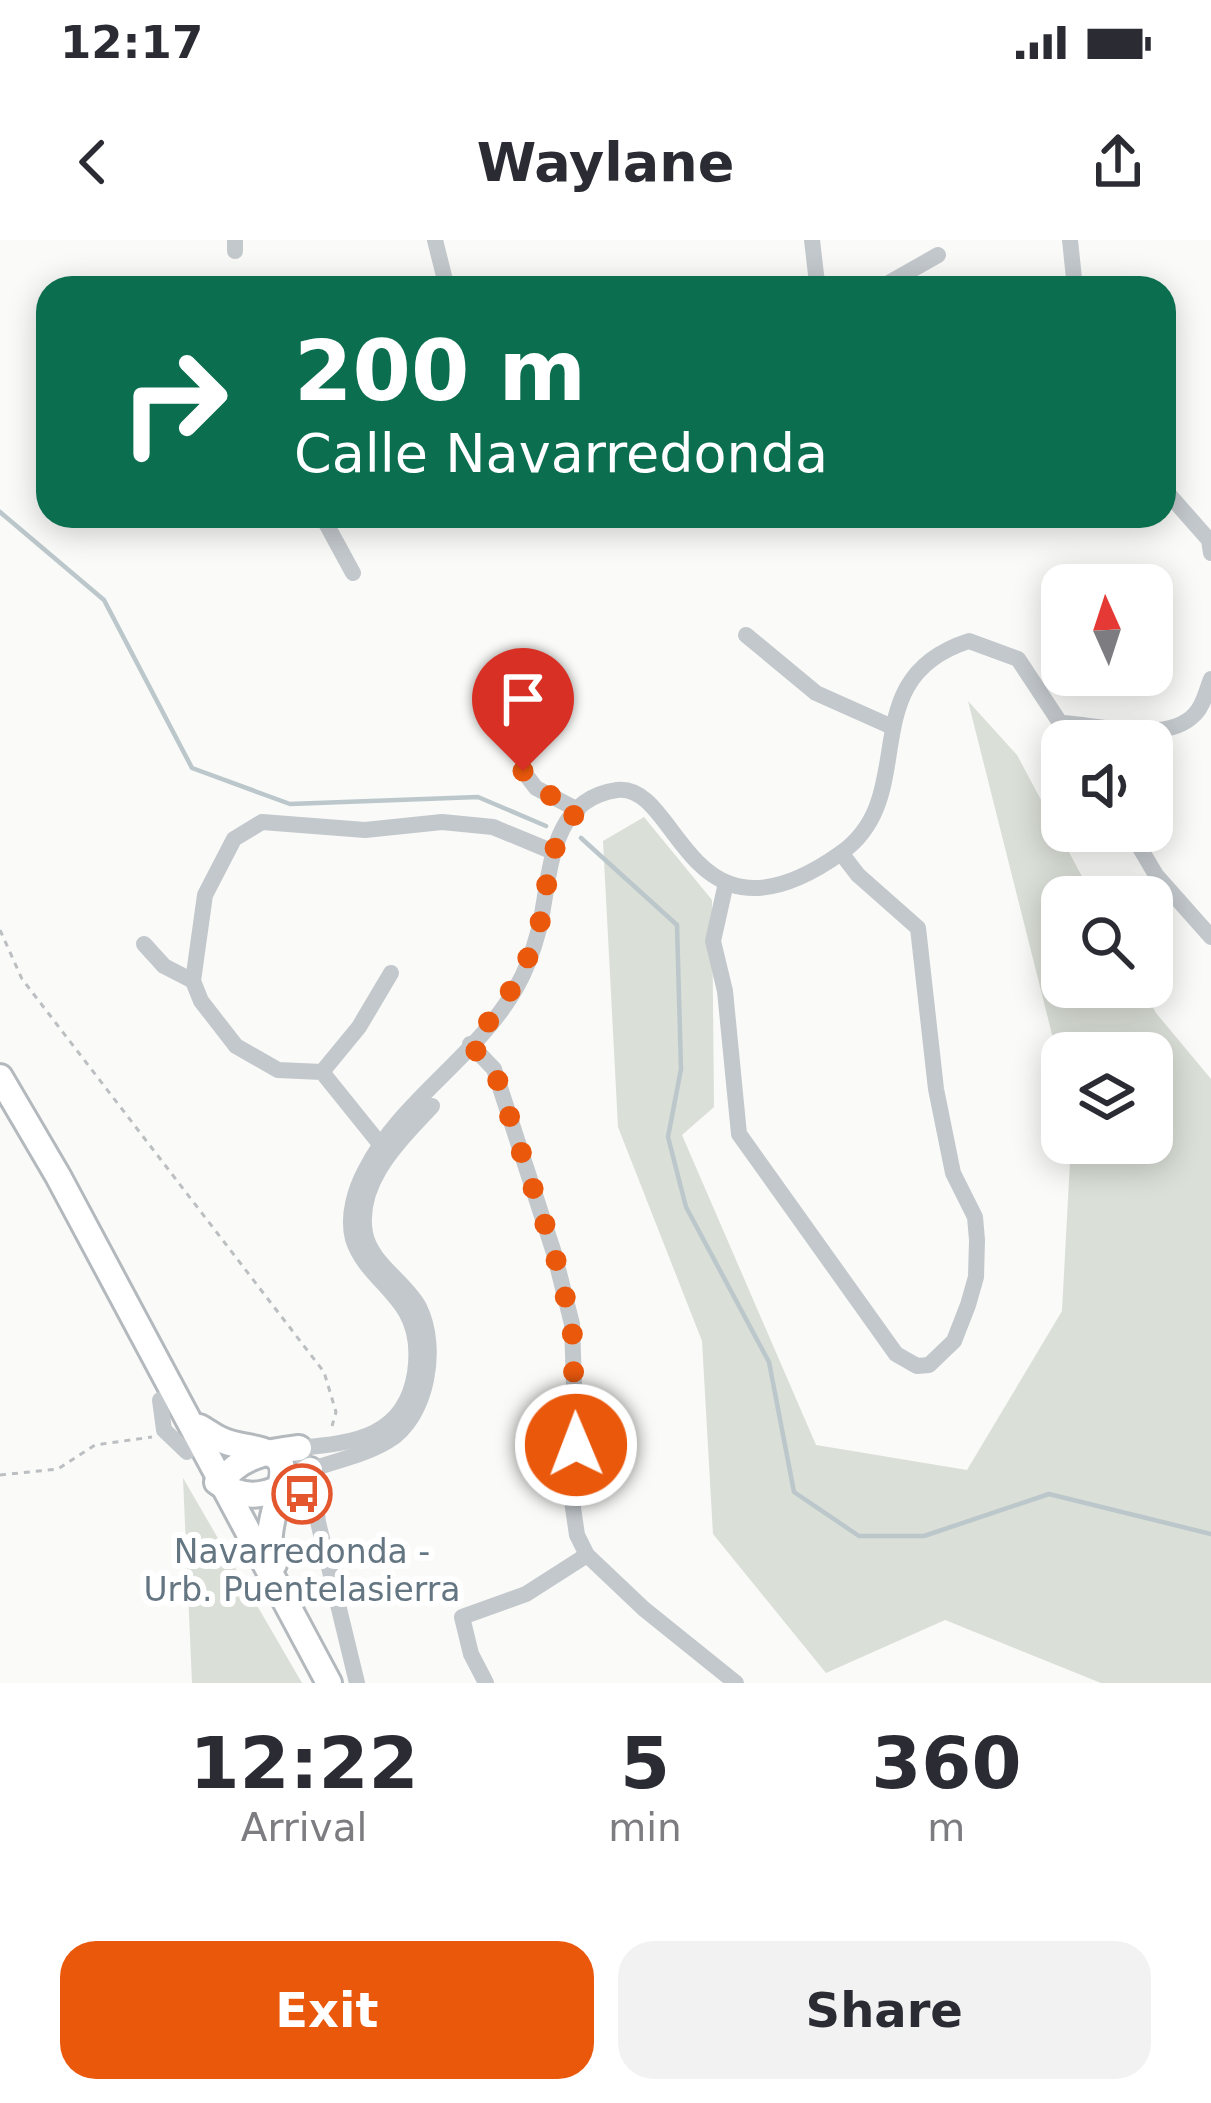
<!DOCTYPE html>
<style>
body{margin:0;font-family:"DejaVu Sans",sans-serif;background:#f2f2f3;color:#2b2b33;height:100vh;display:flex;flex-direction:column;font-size:45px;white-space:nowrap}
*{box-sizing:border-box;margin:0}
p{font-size:39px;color:#7c7c81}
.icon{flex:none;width:66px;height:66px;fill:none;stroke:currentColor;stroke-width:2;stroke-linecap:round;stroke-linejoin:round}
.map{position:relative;height:1443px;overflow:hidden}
.side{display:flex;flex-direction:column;background:#fff;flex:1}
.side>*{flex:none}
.banner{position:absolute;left:36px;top:36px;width:1140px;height:252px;border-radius:36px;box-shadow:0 6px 30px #0003;background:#0b6e4f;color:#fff;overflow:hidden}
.needle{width:78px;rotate:357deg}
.fabs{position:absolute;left:1041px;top:324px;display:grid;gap:24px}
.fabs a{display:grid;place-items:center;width:132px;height:132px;border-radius:24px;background:#fff;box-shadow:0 6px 30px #0003;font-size:60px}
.pin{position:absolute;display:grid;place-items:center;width:102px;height:102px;color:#fff;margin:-123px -51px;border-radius:50% 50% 50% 0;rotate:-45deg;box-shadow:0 0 12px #0007}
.pin .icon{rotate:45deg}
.me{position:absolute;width:132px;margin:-66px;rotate:359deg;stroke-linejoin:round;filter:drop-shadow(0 0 9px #0008)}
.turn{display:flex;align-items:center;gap:42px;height:252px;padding:0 60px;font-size:54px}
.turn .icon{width:156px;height:156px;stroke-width:2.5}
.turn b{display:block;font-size:84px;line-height:102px}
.eta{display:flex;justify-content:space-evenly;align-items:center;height:204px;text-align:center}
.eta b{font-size:72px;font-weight:600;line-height:84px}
.primary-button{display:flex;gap:24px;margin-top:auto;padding:24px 60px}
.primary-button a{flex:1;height:138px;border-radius:36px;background:#ea580c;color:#fff;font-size:48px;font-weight:600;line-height:138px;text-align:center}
.primary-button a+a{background:#f2f2f3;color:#2b2b33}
.status{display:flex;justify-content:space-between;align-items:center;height:84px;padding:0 60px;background:#fff;direction:ltr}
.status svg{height:33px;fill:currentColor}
header{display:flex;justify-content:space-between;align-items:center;height:156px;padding:0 60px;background:#fff;font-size:54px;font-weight:600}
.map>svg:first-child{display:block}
.green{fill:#dadfd7}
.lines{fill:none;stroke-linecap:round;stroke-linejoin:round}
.stream{stroke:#bbc7cb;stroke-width:4.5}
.highway-casing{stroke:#b4b9bd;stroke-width:30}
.path{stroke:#bbbfc2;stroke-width:3;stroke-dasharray:6 6;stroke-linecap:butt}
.minor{stroke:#c3c8cc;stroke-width:16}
.highway{stroke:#fff;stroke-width:24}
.route{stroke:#ea580c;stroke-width:21;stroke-dasharray:0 37.8}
.labels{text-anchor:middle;stroke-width:12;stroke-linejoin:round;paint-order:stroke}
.poi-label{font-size:33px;fill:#657683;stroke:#fff}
</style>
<div class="status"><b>12:17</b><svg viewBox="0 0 49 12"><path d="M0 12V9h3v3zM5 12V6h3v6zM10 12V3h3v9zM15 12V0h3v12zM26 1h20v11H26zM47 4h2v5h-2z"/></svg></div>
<header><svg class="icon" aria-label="back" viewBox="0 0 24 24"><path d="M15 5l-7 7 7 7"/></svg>Waylane<svg class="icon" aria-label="share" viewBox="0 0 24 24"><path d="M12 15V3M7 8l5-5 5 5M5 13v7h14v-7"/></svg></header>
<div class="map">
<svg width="1211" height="1443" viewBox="0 0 1211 1443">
<rect width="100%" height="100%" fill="#fafaf8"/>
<!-- green -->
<g class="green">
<polygon points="968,461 1017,515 1093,657 1062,657 1062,747 1142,747 1156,773 1211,839 1211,1443 1101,1443 945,1380 826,1433 713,1294 702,1101 618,887 603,601 644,577 712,660 714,867 682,895 816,1205 967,1230 1062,1071 1071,903 1152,903 1152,813 1062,813 1062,834"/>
<polygon points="183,1238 302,1443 192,1443"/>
</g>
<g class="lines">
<!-- stream -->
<g class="stream">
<polyline points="0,272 104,360 192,528 290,564 478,557 546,586"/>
<polyline points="581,598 677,685 681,829 668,897 686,967 769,1122 794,1252 859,1296 924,1296 1049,1254 1211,1294"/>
</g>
<defs>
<g id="highway">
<polyline points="0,837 58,936 329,1443"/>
<path d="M199,1187C207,1191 215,1198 224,1201C240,1208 263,1206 277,1218C296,1235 257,1287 274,1324"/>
<path d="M217,1242C253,1267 276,1251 310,1230"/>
<path d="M220,1244C239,1215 267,1212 299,1208"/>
</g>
</defs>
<!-- highway casing -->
<use href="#highway" class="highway-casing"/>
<!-- path -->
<g class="path">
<polyline points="0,690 22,739 324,1132 336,1172 332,1186"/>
<polyline points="0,1235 58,1229 95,1205 152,1197"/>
</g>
<!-- minor -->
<g class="minor">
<polyline points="435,0 447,48"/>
<polyline points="812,0 817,43"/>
<polyline points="1070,0 1075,48"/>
<polyline points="235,11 235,0"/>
<polyline points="809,48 817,43 854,48"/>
<polyline points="880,48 938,15"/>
<polyline points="1164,249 1209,300 1211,313"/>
<polyline points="322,276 353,333"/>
<polyline points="746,395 816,453 890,486"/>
<path d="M1060,483C1097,484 1167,505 1195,474C1204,465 1206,451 1211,439"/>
<polyline points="523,531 536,548 578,570"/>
<polyline points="1130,591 1156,635 1211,697"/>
<polyline points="726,643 713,701 725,751 739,894 896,1114 917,1126 929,1125 954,1101 968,1065 976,1037 977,1000 975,977 953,933 936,849 918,688 858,635 841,613"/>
<polyline points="144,704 164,726 193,741"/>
<polyline points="470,804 494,829 554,1013 572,1084 576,1205 572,1261 577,1295 587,1315 644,1369 736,1443"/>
<polyline points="322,832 359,787 391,733"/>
<polyline points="388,914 322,832 278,830 236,806 201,761 193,741 205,655 234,599 262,582 365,590 442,582 493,587 551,611"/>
<polyline points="160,1160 164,1190 187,1212"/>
<path d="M310,1230C335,1221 365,1215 388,1201C428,1177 439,1107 419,1067C405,1041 371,1024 365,993C356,941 401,900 432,866"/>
<path d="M357,1443L318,1282L314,1244L299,1208C354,1203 405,1197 415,1133C418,1112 417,1091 406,1072C390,1045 363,1030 353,999C347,976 355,949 366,929C401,860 477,817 516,748C526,731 534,708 539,689C551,638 547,560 617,550C680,542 687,722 841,613C923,555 850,439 969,401L1018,419L1072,501"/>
<polyline points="486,1443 471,1414 462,1377 526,1354 587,1315"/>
</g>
<!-- highway -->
<use href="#highway" class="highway"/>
</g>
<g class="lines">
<!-- route -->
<path class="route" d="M523,531L536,548L578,570C539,619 553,642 537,693C523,738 500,769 470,805L494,829L554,1012L572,1084L576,1205"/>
</g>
<!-- icons -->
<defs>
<symbol id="bus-ring" viewBox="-11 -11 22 22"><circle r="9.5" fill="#fff" stroke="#e4572e" stroke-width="1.5"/><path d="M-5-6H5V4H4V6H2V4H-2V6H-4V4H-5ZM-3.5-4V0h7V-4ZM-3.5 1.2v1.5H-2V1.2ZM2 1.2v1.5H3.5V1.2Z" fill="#e4572e"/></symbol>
</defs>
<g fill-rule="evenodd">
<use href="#bus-ring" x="269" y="1221" width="66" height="66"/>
</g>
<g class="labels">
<!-- poi labels -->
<g class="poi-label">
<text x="302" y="1323">Navarredonda -<tspan x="302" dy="38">Urb. Puentelasierra</tspan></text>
</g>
</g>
</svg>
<div class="fabs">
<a><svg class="needle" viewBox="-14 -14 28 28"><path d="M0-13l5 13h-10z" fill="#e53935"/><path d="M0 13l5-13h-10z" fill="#7c7c81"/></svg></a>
<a><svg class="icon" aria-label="sound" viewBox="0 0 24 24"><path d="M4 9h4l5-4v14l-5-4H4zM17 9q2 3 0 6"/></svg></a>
<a><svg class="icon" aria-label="search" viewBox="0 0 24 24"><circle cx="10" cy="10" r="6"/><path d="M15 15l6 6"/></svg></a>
<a><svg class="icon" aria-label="layers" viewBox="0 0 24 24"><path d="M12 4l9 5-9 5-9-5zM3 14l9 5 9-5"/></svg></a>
</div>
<div class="pin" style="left:523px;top:531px;background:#d93025"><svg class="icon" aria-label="arrive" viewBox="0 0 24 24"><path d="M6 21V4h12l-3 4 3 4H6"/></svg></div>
<svg class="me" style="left:576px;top:1205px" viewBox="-20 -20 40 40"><circle r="17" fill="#ea580c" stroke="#fff" stroke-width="3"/><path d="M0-11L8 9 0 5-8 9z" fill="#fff"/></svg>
<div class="banner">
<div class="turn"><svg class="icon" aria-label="right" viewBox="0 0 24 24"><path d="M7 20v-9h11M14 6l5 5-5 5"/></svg><div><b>200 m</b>Calle Navarredonda</div></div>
</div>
</div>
<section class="side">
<div class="eta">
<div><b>12:22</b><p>Arrival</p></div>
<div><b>5</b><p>min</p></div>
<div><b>360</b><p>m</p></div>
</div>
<div class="primary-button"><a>Exit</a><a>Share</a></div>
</section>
